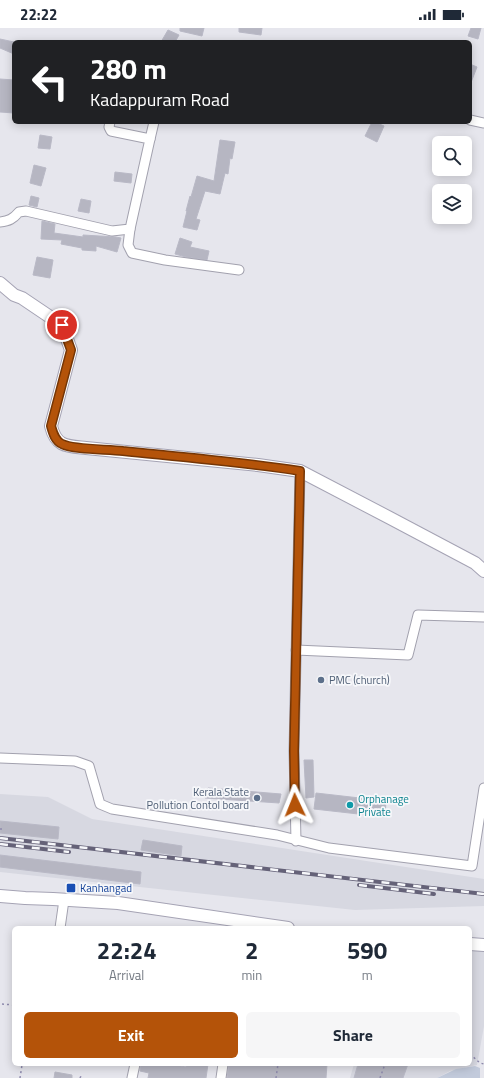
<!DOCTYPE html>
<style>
body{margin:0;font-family:"Titillium Web",sans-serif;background:#f6f6f7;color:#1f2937;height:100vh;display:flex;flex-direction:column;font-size:15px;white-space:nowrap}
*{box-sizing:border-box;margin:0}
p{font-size:13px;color:#747a83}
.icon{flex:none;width:22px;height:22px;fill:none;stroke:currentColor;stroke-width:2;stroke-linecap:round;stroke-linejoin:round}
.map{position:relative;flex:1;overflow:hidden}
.side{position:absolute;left:12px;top:898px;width:460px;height:140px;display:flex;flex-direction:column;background:#fff;border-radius:6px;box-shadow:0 2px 10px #0003}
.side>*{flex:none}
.hud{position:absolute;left:12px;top:12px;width:460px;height:84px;border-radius:6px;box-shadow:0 2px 10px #0003;background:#202124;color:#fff;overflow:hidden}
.buttons{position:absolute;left:432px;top:108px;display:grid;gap:8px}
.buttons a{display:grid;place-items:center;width:40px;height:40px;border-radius:6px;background:#fff;box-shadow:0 2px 10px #0003;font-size:20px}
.pin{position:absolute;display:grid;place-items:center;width:34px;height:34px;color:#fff;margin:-17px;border:2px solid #fff;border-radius:50%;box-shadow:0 1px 4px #0007}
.me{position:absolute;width:44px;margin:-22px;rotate:358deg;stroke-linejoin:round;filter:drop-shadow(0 0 3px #0008)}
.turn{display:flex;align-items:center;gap:14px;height:84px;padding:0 12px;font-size:18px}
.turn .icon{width:52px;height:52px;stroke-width:2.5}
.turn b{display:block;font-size:28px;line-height:34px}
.eta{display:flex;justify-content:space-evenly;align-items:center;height:68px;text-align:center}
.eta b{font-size:24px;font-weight:700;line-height:28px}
.action{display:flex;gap:8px;margin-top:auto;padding:8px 12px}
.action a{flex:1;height:46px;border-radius:6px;background:#b45309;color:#fff;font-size:16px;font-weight:700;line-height:46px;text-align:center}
.action a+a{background:#f6f6f7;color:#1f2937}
.status{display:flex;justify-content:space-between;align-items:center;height:28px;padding:0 20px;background:#fff;direction:ltr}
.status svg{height:11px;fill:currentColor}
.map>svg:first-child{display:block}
.built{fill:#d7d8e1}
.green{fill:#c2cadb}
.building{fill:#b6b6c2;stroke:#b9b9c6}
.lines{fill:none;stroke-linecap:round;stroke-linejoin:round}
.street-casing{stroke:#a2a1ae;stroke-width:11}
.secondary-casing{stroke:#a5a3b4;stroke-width:14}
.path{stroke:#8e8aad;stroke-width:1.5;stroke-dasharray:2 3;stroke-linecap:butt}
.street{stroke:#fff;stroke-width:9}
.secondary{stroke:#fff;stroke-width:12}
.rail-casing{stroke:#656278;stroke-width:4}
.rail{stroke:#f6f7fa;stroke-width:2.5;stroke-dasharray:8;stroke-linecap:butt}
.route-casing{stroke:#753606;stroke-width:10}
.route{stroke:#b45309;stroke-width:7}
.service-dot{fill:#5c6f8a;stroke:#f6f7fa;stroke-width:1.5}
.culture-dot{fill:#0f9aa8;stroke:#f6f7fa;stroke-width:1.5}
.transit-dot{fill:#1a4fb4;stroke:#f6f7fa;stroke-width:1.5}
.labels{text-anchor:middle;stroke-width:3.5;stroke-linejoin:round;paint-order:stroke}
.service-label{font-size:11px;fill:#4e5e75;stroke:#f6f7fa;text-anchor:start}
.culture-label{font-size:11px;fill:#0d838f;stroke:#f6f7fa;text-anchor:start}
.transit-label{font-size:11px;fill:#164399;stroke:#f6f7fa;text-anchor:start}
</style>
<div class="status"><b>22:22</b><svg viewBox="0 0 49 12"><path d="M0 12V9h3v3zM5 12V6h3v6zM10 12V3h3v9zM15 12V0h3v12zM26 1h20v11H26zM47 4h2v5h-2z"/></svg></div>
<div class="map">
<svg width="484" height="1050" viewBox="0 0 484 1050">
<rect width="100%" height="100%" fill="#e6e6ed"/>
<!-- built -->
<g class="built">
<polygon points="0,766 48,769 92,791 484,851 484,878 355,882 0,844"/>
<polygon points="470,918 484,919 484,998 477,1037 450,1043 437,1050 350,1050 354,1036 470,1036"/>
</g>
<!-- green -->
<polygon class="green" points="475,1038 480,1040 480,1050 437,1050 456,1041"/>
<!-- building -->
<g class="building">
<polygon points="180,0 204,0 202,8 180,3"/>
<polygon points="239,0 262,0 261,7 239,4"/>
<polygon points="471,0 481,0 478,11 468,8"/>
<polygon points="168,2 179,7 175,14 161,14"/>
<polygon points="0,11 14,14 14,26 0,20"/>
<polygon points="470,36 477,39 470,57"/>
<polygon points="0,51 14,52 13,69 14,69 14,85 0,84"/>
<polygon points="372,94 375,94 384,98 377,114 365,108"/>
<polygon points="40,107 52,109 50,121 38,120"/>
<polygon points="220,112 235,114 232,131 230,130 228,146 225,145 220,166 205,163 196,191 200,192 197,202 183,199 187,183 186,183 190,168 191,169 197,148 214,153"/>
<polygon points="34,137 46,140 41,158 30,155"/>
<polygon points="115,144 132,146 131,155 114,153"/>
<polygon points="31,168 39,170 37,179 29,177"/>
<polygon points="81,171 91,173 89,185 78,183"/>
<polygon points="42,193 55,196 54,205 83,209 83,207 116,209 121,210 117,224 96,218 96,223 82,222 82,220 61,216 62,212 41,211"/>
<polygon points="180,210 192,214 190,219 209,223 207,232 186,229 175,226"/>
<polygon points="37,229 53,232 50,250 33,247"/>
<polygon points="304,732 313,732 314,769 306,770"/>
<polygon points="208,760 281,766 279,775 205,770"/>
<polygon points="316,765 386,773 385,789 314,781"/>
<polygon points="0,793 59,799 58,811 0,805"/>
<polygon points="143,812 182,818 181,828 141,822"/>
<polygon points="0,827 141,844 140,856 0,839"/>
<polygon points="141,1036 170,1036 186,1039 186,1036 208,1036 206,1050 148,1050 149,1045 140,1043"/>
<polygon points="229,1036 327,1036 326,1050 227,1050"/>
<polygon points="358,1036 408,1036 403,1050 354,1050"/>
<polygon points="55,1044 72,1047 72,1050 54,1050"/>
</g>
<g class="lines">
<defs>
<g id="street">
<polyline points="470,92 484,95"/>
<polyline points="150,111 154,94"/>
<path d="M0,194C9,193 13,191 19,184L26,183L112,203L130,201L150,111L111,103L109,99L110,94"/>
<polyline points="130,201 128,217 132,225 165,232 239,242"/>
<polyline points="296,622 408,627 418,587 484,589"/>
<polyline points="0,730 75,733 89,738 100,776 112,781 277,807 329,820 472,838 484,760"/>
<polyline points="296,813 294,723 300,443"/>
<polyline points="60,900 64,872"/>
<polyline points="132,1050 135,1036"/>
<polyline points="221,1050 223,1036"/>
</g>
<g id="secondary">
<path d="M0,255L14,267L22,270L62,297L71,322L51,398C56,419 67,418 86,420L258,437L300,443L390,490L475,535L484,543"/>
<polyline points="0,868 25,870 53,871 118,875 288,900"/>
<polyline points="470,916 484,917"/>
</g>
</defs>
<!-- street casing -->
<use href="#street" class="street-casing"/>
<!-- secondary casing -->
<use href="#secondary" class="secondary-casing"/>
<!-- path -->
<g class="path">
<polyline points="0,801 3,801"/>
<polyline points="2,976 14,977"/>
<polyline points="470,1026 480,1035 484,1036"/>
<polyline points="20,1050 22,1037"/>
<polyline points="80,1050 81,1048"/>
<polyline points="276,1050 278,1036"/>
<polyline points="380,1050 385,1036"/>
</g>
<!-- street -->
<use href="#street" class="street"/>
<!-- secondary -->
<use href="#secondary" class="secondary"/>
<defs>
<g id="rail">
<polyline points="0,810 484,866"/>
<polyline points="0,816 69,824"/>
<polyline points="359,857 434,866"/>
</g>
</defs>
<!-- rail casing -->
<use href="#rail" class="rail-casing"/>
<!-- rail -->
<use href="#rail" class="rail"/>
</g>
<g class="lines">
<defs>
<path id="route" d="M62,297L71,322L51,398C53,405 55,413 62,416C74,422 108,421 123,423C182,429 241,434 300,443L294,723L295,777"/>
</defs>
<!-- route casing -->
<use href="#route" class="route-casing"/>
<!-- route -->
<use href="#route" class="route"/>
</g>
<!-- markers -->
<g class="service-dot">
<circle cx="321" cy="652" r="4"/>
<circle cx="257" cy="770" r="4"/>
</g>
<circle class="culture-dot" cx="350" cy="777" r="4"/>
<rect class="transit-dot" x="66" y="855" width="10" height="10" rx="2"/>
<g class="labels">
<!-- service labels -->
<g class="service-label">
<text x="329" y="656">PMC (church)</text>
<text x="249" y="768" text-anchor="end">Kerala State<tspan x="249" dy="13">Pollution Contol board</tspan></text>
</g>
<!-- culture labels -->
<g class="culture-label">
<text x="358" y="775">Orphanage<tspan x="358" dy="13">Private</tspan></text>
</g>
<!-- transit labels -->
<g class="transit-label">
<text x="80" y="864">Kanhangad</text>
</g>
</g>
</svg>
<div class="buttons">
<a><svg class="icon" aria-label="search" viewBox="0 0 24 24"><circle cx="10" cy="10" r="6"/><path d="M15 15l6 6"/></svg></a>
<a><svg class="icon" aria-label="layers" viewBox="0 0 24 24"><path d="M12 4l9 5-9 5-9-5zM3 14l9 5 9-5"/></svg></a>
</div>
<div class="pin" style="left:62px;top:297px;background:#d93025"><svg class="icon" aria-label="arrive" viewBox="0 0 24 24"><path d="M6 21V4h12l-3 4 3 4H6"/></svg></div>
<svg class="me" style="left:295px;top:777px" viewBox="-20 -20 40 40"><path d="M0-17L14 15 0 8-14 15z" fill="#b45309" stroke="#fff" stroke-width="4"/></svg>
<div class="hud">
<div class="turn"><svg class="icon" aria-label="left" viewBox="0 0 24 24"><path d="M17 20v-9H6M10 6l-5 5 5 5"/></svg><div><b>280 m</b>Kadappuram Road</div></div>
</div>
<section class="side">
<div class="eta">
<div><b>22:24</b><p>Arrival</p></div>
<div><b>2</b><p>min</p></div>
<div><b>590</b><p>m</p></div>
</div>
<div class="action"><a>Exit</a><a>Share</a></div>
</section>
</div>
